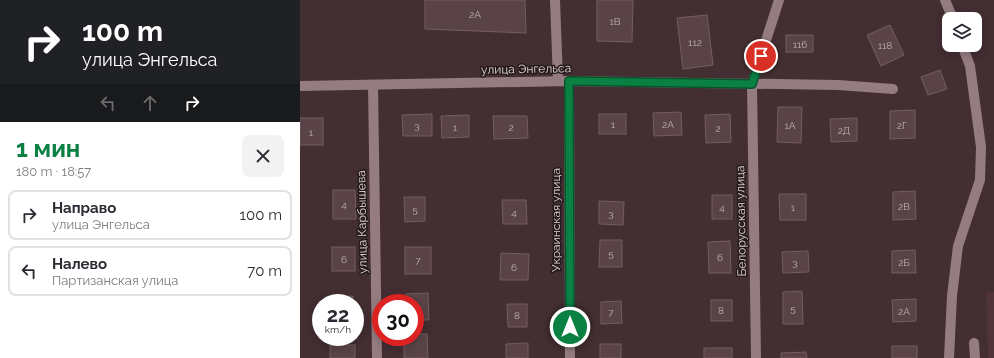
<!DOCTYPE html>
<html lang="ru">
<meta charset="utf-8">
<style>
body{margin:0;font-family:Raleway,sans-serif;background:#f2f2f3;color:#2b2b33;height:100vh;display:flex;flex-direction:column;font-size:15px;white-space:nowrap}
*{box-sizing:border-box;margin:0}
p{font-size:13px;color:#7c7c81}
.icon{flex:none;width:22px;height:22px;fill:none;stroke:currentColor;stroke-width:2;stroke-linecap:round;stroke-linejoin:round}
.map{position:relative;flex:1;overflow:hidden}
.sheet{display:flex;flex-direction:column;background:#fff;width:300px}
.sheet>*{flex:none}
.guide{background:#202124;color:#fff;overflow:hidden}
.controls{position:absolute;left:642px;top:12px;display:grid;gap:8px}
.controls a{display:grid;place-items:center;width:40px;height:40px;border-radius:8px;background:#fff;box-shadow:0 2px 10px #0003;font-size:20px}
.speed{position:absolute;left:12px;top:294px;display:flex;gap:8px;font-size:20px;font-weight:700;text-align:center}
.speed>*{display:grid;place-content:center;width:52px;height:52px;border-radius:50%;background:#fff;box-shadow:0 2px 10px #0003;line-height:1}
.speed small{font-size:10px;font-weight:400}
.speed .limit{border:6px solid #d22;background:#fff;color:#111}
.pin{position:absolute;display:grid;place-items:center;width:34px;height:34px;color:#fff;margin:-17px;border:2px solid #fff;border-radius:50%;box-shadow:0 1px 4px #0007}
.me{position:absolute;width:44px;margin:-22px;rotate:0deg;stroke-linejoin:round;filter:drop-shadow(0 0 3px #0008)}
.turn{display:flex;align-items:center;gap:14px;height:84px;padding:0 16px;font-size:18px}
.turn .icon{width:52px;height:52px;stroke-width:2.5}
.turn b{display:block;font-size:28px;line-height:34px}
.lanes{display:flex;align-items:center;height:38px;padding:0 16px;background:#0003;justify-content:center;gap:20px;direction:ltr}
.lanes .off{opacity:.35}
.round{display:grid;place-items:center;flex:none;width:42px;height:42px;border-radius:8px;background:#f2f2f3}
.summary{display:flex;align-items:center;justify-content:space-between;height:68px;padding:0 16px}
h1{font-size:24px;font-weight:700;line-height:30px;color:#0b8043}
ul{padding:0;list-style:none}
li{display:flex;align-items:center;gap:12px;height:50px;margin:0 8px 6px;padding:0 8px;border:2px solid #e1e1e2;border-radius:8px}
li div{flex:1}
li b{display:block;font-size:15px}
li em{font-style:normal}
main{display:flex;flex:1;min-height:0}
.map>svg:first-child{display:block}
.built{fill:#513439}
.building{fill:#594346;stroke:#755d60}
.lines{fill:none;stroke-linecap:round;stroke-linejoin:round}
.minor{stroke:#957c80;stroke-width:10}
.route-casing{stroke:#07532c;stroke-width:10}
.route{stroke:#0b8043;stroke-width:7}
.labels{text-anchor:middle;stroke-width:3;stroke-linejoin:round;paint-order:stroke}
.number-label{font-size:10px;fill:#c1b0b3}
.street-label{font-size:12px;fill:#e4d5d7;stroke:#23191b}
</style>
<main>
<section class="sheet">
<div class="guide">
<div class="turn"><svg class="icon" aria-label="right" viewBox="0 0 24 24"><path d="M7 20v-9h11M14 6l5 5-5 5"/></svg><div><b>100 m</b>улица Энгельса</div></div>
<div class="lanes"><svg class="icon off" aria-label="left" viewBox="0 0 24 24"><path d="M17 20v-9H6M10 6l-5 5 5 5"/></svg><svg class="icon off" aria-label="ahead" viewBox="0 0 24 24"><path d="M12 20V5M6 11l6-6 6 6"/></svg><svg class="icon" aria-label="right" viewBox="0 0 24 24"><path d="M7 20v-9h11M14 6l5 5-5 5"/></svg></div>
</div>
<div class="summary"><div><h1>1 мин</h1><p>180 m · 18:57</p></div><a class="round"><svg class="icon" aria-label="close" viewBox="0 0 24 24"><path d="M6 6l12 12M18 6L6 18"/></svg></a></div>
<ul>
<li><svg class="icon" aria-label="right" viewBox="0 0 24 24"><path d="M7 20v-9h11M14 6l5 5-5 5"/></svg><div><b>Направо</b><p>улица Энгельса</p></div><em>100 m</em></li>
<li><svg class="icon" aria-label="left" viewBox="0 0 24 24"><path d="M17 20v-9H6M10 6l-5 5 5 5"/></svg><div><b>Налево</b><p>Партизанская улица</p></div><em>70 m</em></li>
</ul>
</section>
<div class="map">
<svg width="694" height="358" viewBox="0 0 694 358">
<rect width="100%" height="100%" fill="#432e32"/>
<!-- built -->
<polygon class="built" points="694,292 694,358 688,358 686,293"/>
<!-- building -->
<g class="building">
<polygon points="125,0 225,0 226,33 125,29"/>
<polygon points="297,0 333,0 332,42 297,41"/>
<polygon points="407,15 413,65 383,69 377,18"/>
<polygon points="590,25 604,55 581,66 567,35"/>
<rect x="486" y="35" width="27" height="17"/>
<polygon points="640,70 647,89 628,95 621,77"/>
<polygon points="478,107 502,107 501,143 477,142"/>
<polygon points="615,110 615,138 590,139 590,111"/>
<polygon points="381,112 382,135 354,136 353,113"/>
<polygon points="132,114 132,136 103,136 102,115"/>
<rect x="299" y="114" width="27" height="20"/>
<polygon points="430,114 431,142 406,143 405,115"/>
<polygon points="169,115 169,137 142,138 141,116"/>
<polygon points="193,116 227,116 228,138 194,139"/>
<rect x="0" y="118" width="23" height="27"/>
<polygon points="557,118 557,141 531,142 530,119"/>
<polygon points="33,190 55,190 56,219 33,219"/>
<polygon points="615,191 616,219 593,220 593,192"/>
<polygon points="479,194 506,194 506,220 480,220"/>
<rect x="412" y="195" width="20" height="24"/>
<polygon points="104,197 125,197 125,221 105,222"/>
<polygon points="202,200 226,200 227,224 203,224"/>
<polygon points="299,201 324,202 323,225 299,224"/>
<polygon points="300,240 322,240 322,267 299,267"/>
<polygon points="430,241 431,273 409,273 408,242"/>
<rect x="32" y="247" width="23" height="24"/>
<rect x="105" y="247" width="26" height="27"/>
<polygon points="615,250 616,273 592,273 592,251"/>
<polygon points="508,251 509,272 483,273 482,252"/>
<polygon points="201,253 229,254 228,280 200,280"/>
<polygon points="502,291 503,324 483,324 483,292"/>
<polygon points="128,293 129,320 115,320 115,303 107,303 106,294"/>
<polygon points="53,296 53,303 26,303 25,297"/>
<polygon points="616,299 616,321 593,322 592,300"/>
<rect x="411" y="300" width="21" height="21"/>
<polygon points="321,301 322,323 301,324 301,302"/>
<polygon points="207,304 227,304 227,327 208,327"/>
<polygon points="115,334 127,334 128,358 104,358 104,337 115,337"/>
<polygon points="228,343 228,358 206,358 206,344"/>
<rect x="300" y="344" width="21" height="14"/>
<rect x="30" y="345" width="25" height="13"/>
<rect x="592" y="346" width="25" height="12"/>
<rect x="404" y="348" width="28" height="10"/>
<polygon points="506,352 507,358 481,358 481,353"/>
</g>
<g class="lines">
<!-- minor -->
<g class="minor">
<polyline points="255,0 258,81"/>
<polyline points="645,0 653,19"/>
<polyline points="269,81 270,358"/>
<polyline points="73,85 77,358"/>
<polyline points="0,86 269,81 538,85 593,89"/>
<polyline points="674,343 675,358"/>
<polyline points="456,358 452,84 479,0"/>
<polyline points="649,358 652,296 658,246 680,180 681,147 670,66 662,45"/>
</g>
</g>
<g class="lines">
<defs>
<polyline id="route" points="270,327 269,81 452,84 461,56"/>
</defs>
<!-- route casing -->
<use href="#route" class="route-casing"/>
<!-- route -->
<use href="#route" class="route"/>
</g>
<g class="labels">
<!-- number labels -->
<g class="number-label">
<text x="175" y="18">2А</text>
<text x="315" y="25">1В</text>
<text x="395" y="46">112</text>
<text x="500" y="48">116</text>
<text x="585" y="49">118</text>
<text x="313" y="128">1</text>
<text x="368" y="128">2А</text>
<text x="117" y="129">3</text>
<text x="490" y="129">1А</text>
<text x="602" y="129">2Г</text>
<text x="155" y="131">1</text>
<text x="211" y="131">2</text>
<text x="418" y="132">2</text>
<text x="544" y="134">2Д</text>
<text x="11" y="136">1</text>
<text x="44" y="208">4</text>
<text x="604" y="210">2В</text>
<text x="422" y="211">4</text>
<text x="493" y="211">1</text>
<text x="115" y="213">5</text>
<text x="214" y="216">4</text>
<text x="311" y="217">3</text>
<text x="311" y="257">5</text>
<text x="420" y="261">6</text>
<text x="44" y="263">6</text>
<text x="118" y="264">7</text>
<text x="495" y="266">3</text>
<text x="604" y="266">2Б</text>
<text x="214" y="271">6</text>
<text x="493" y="312">5</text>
<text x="421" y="314">8</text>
<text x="604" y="315">2А</text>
<text x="311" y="316">7</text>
<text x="217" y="319">8</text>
</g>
<!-- street labels -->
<g class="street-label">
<text transform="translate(226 69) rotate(-1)" y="4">улица Энгельса</text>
<text transform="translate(256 220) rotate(-90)" y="4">Украинская улица</text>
<text transform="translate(441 221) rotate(-91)" y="4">Белорусская улица</text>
<text transform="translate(62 222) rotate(-91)" y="4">улица Карбышева</text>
</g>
</g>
</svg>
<div class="controls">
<a><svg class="icon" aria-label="layers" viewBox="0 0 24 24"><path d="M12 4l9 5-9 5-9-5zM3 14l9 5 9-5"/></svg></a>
</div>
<div class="speed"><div>22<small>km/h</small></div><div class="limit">30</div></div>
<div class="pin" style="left:461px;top:56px;background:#d93025"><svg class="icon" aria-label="arrive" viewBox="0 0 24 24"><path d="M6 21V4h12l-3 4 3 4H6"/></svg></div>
<svg class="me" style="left:270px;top:327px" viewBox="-20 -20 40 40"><circle r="17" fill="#0b8043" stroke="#fff" stroke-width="3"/><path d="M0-11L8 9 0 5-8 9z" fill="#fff"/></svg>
</div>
</main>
